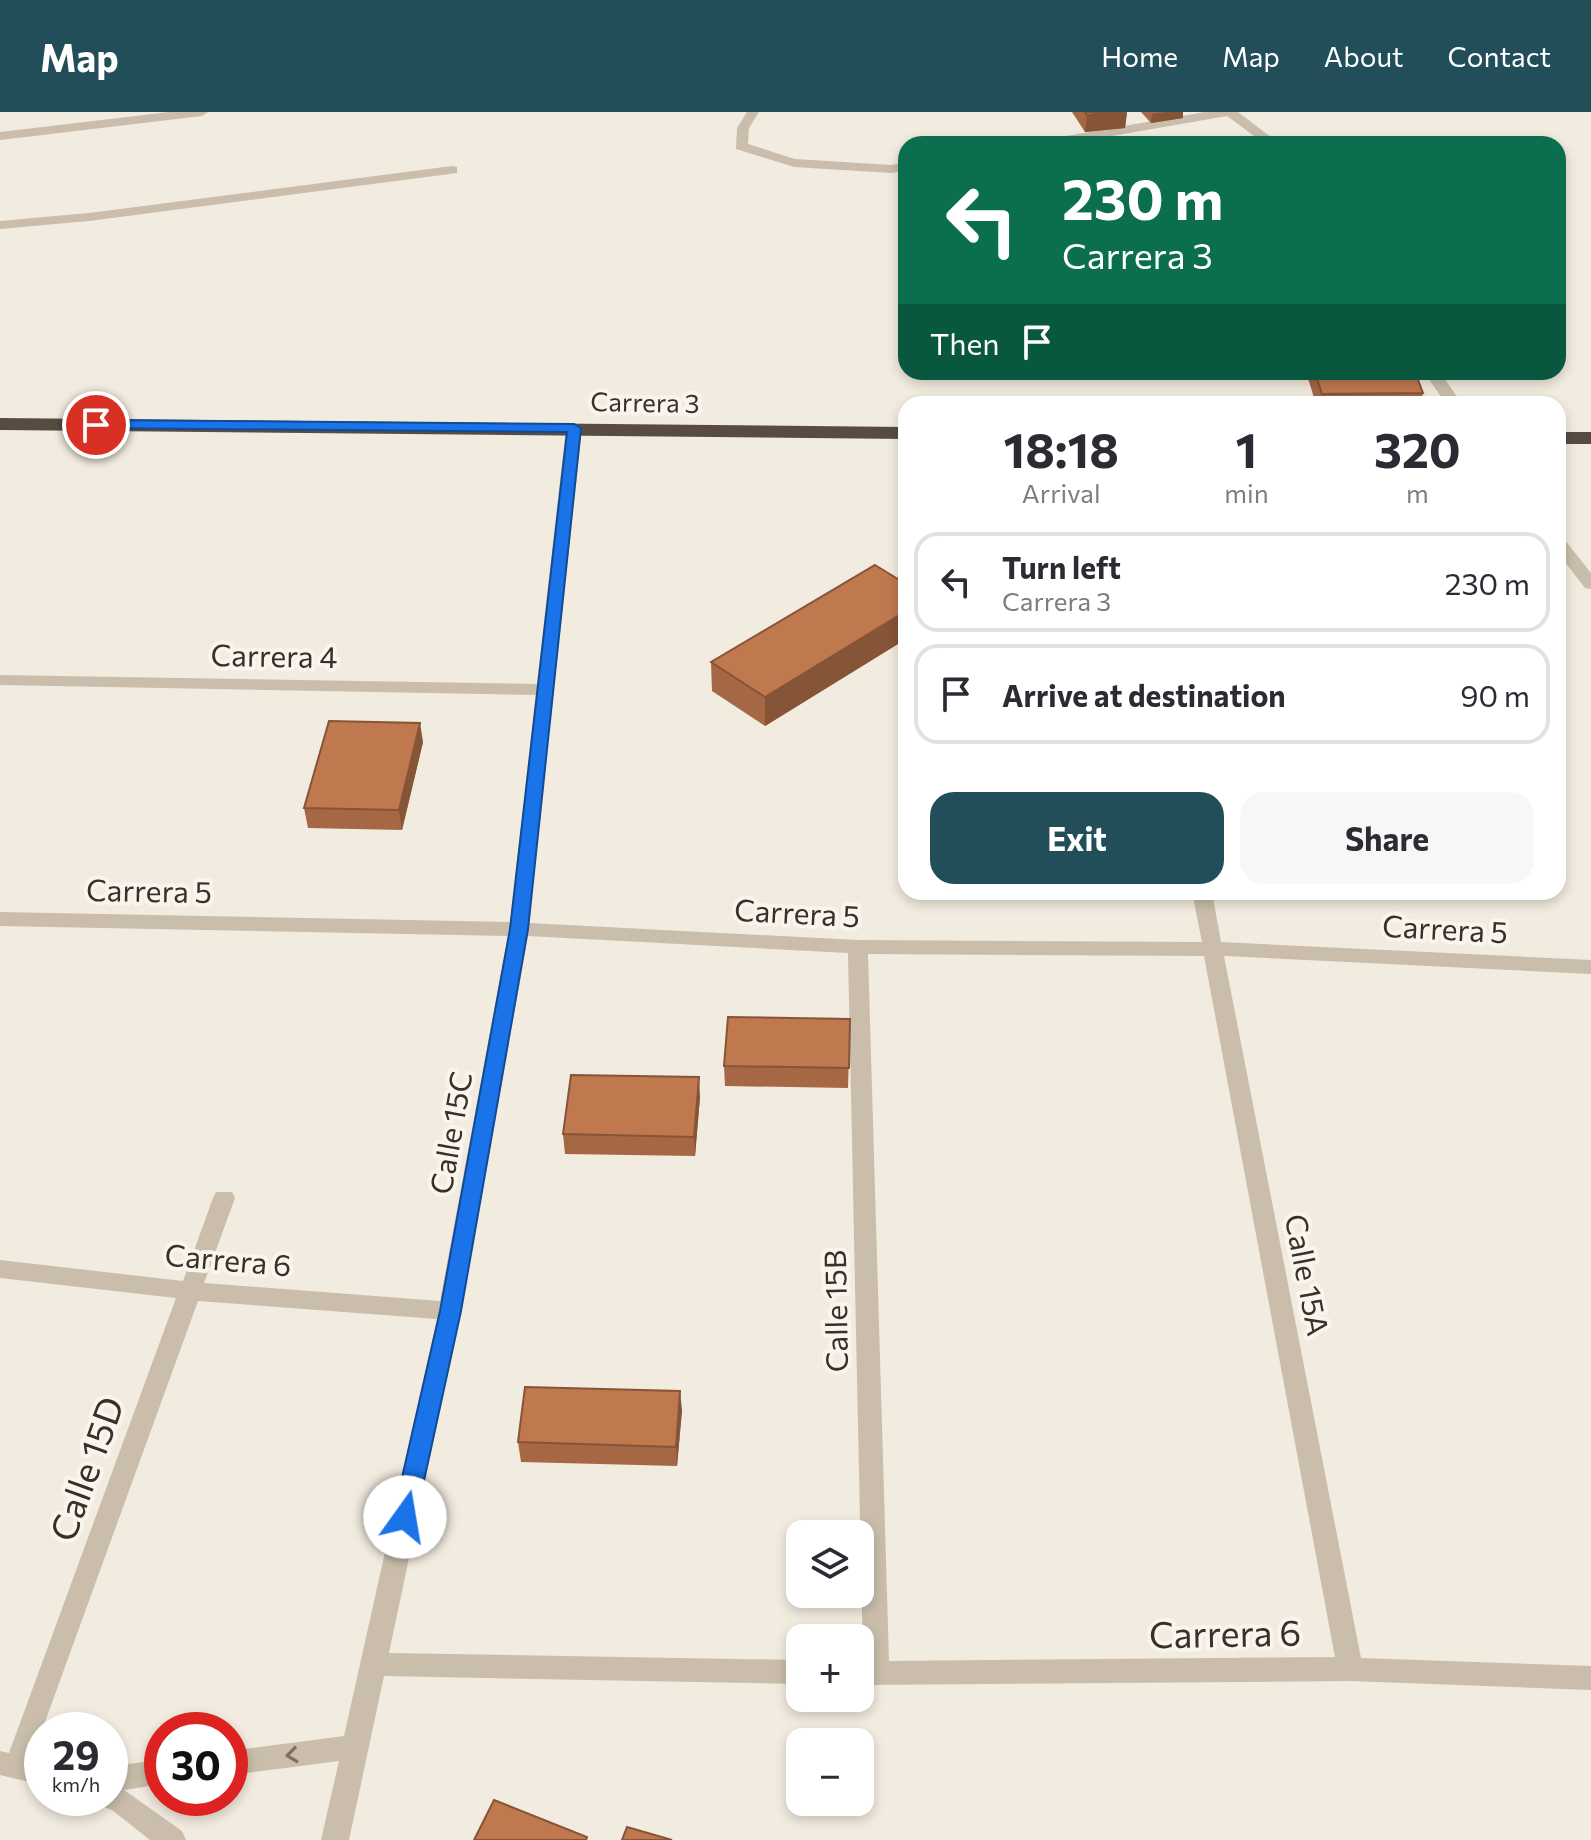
<!DOCTYPE html>
<meta charset="utf-8">
<style>
body{margin:0;font-family:Commissioner,sans-serif;background:#f7f7f7;color:#2b2b33;height:100vh;display:flex;flex-direction:column;font-size:30px;white-space:nowrap}
*{box-sizing:border-box;margin:0}
p{font-size:26px;color:#7c7c81}
.icon{flex:none;width:44px;height:44px;fill:none;stroke:currentColor;stroke-width:2;stroke-linecap:round;stroke-linejoin:round}
.map{position:relative;flex:1;overflow:hidden}
.panel{position:absolute;left:898px;top:284px;width:668px;height:504px;display:flex;flex-direction:column;background:#fff;border-radius:24px;box-shadow:0 4px 12px #0003}
.panel>*{flex:none}
.top-card{position:absolute;left:898px;top:24px;width:668px;height:244px;border-radius:24px;box-shadow:0 4px 12px #0003;background:#0b6e4f;color:#fff;overflow:hidden}
.buttons{position:absolute;left:786px;top:1408px;display:grid;gap:16px}
.buttons a{display:grid;place-items:center;width:88px;height:88px;border-radius:16px;background:#fff;box-shadow:0 4px 12px #0003;font-size:40px}
.speed{position:absolute;left:24px;top:1600px;display:flex;gap:16px;font-size:40px;font-weight:700;text-align:center}
.speed>*{display:grid;place-content:center;width:104px;height:104px;border-radius:50%;background:#fff;box-shadow:0 4px 12px #0003;line-height:1}
.speed small{font-size:20px;font-weight:400}
.speed .limit{border:12px solid #d22;background:#fff;color:#111}
.pin{position:absolute;display:grid;place-items:center;width:68px;height:68px;color:#fff;margin:-34px;border:4px solid #fff;border-radius:50%;box-shadow:0 2px 8px #0007}
.me{position:absolute;width:88px;margin:-44px;rotate:13deg;stroke-linejoin:round;filter:drop-shadow(0 0 6px #0008)}
.turn{display:flex;align-items:center;gap:28px;height:168px;padding:0 32px;font-size:36px}
.turn .icon{width:104px;height:104px;stroke-width:2.5}
.turn b{display:block;font-size:56px;line-height:68px}
.then{display:flex;align-items:center;height:76px;padding:0 32px;background:#0003;gap:16px;font-size:30px}
.eta{display:flex;justify-content:space-evenly;align-items:center;height:136px;text-align:center}
.eta b{font-size:48px;font-weight:700;line-height:56px}
.cta{display:flex;gap:16px;margin-top:auto;padding:16px 32px}
.cta a{flex:1;height:92px;border-radius:24px;background:#214e58;color:#fff;font-size:32px;font-weight:700;line-height:92px;text-align:center}
.cta a+a{background:#f7f7f7;color:#2b2b33}
ul{padding:0;list-style:none}
li{display:flex;align-items:center;gap:24px;height:100px;margin:0 16px 12px;padding:0 16px;border:4px solid #e1e1e2;border-radius:24px}
li div{flex:1}
li b{display:block;font-size:30px}
li em{font-style:normal}
header{display:flex;align-items:center;gap:48px;box-sizing:border-box;height:112px;padding:0 40px;background:#214e58;color:#fff}
header strong{font-size:38px}
nav{display:flex;gap:44px;margin-inline-start:auto;font-size:28px}
.map>svg:first-child{display:block}
.lines{fill:none;stroke-linecap:round;stroke-linejoin:round}
.minor{fill:#cabdab;fill-rule:evenodd}
.highway{fill:#584c42;fill-rule:evenodd}
.wall{fill:#a56744}
.shaded-wall{fill:#865437}
.building{fill:#c0784f;stroke:#865437;stroke-width:2}
.oneway{stroke:#7a6f64}
.route{fill:#1a73e8;stroke:#114b97;stroke-width:2}
.labels{text-anchor:middle;stroke-width:8;stroke-linejoin:round;paint-order:stroke}
.far-street-label{font-size:26px;fill:#38302a;stroke:#f9f5ec}
.street-label{font-size:30px;fill:#38302a;stroke:#f9f5ec}
.near-street-label{font-size:36px;fill:#38302a;stroke:#f9f5ec}
</style>
<header>
<strong>Map</strong>
<nav><a>Home</a><a>Map</a><a>About</a><a>Contact</a></nav>
</header>
<div class="map">
<svg width="1591" height="1728" viewBox="0 0 1591 1728">
<rect width="100%" height="100%" fill="#f2ebdf"/>
<g class="lines">
<!-- minor -->
<g class="minor">
<polygon points="169,0 208,0 202,4 0,28 0,20"/>
<polygon points="747,0 759,0 749,16 748,32 795,47 891,53 906,50 906,58 891,61 794,55 736,37 737,16"/>
<polygon points="1205,0 1238,0 1280,32 1265,32 1227,4 1066,32 1036,32 1043,28"/>
<polygon points="452,54 457,55 457,61 89,109 0,117 0,109 89,101"/>
<polygon points="1424,260 1440,260 1462,292 1446,292"/>
<path d="M574,311L582,316L529,811L858,828L1202,830L1192,780H1212L1221,830L1591,848V862L1224,844L1361,1546L1591,1554V1578L1350,1569L860,1573V1549H863L848,841L528,824L461,1199L389,1541L800,1548V1572L384,1564L349,1728H321L339,1649L230,1663V1639L344,1624L437,1207L198,1189L42,1618L33,1646L42,1649V1673L0,1663V1639L9,1641L176,1186L0,1166V1148L183,1169L213,1086L216,1080H232L235,1086L204,1171L440,1189L508,824L0,814V800L510,810L536,583L0,573V563L537,572L566,316ZM868,842L1204,844L1335,1545L889,1549Z"/>
<polygon points="1558,425 1564,427 1591,461 1591,477 1585,476 1558,441"/>
<polygon points="162,1648 162,1672 124,1678 182,1719 186,1728 150,1728 112,1698 101,1694 97,1686 110,1686 110,1654"/>
</g>
<!-- highway -->
<g class="highway">
<polygon points="0,306 906,315 906,327 0,318"/>
<rect x="1558" y="320" width="33" height="12"/>
</g>
</g>
<!-- wall -->
<g class="wall">
<polygon points="1072,0 1127,0 1125,16 1085,20"/>
<polygon points="1141,0 1183,0 1183,6 1151,11"/>
<polygon points="1306,260 1415,260 1423,281 1421,292 1316,292"/>
<polygon points="906,472 906,527 765,614 712,579 711,550"/>
<polygon points="423,630 402,718 308,716 304,696"/>
<polygon points="850,907 848,976 725,974 724,954"/>
<polygon points="700,985 695,1044 565,1042 563,1022"/>
<polygon points="682,1298 677,1354 521,1350 518,1330"/>
</g>
<!-- shaded-wall -->
<g class="shaded-wall">
<polygon points="1111,0 1127,0 1125,16 1085,20 1087,3"/>
<polygon points="1166,0 1183,0 1183,6 1151,11 1152,2"/>
<polygon points="906,499 906,527 765,614 765,585"/>
<polygon points="420,611 423,630 402,718 399,698"/>
<polygon points="699,965 700,985 695,1044 694,1025"/>
<polygon points="680,1279 682,1298 677,1354 676,1335"/>
</g>
<!-- building -->
<g class="building">
<polygon points="1085,0 1111,0 1087,3"/>
<polygon points="1315,260 1415,260 1423,281 1322,282"/>
<polygon points="875,453 906,472 906,499 765,585 711,550"/>
<polygon points="329,609 420,611 399,698 304,696"/>
<polygon points="728,905 850,907 849,956 724,954"/>
<polygon points="571,963 699,965 694,1025 563,1022"/>
<polygon points="525,1275 680,1279 676,1335 518,1330"/>
<polygon points="494,1688 587,1725 586,1728 474,1728"/>
<polygon points="627,1715 672,1728 622,1728"/>
</g>
<!-- one-way arrows -->
<defs><path id="oneway-chevron" d="M-2-3.5L2.5 0L-2 3.5" fill="none" stroke-width="1.6" stroke-linecap="round" stroke-linejoin="round" transform="scale(2)"/></defs>
<use class="oneway" href="#oneway-chevron" transform="translate(292 1643) rotate(173)"/>
<!-- route -->
<polygon class="route" points="96,308 574,312 581,316 528,817 461,1199 416,1405 412,1412 405,1415 397,1412 393,1405 440,1199 510,817 567,320 91,316 91,310"/>
<g class="labels">
<!-- far-street labels -->
<g class="far-street-label">
<text transform="translate(645 291) rotate(1)" y="9">Carrera 3</text>
</g>
<!-- street labels -->
<g class="street-label">
<text transform="translate(274 545) rotate(1)" y="10">Carrera 4</text>
<text transform="translate(149 780) rotate(1)" y="10">Carrera 5</text>
<text transform="translate(797 802) rotate(3)" y="10">Carrera 5</text>
<text transform="translate(1445 818) rotate(3)" y="10">Carrera 5</text>
<text transform="translate(452 1021) rotate(-80)" y="10">Calle 15C</text>
<text transform="translate(228 1149) rotate(5)" y="10">Carrera 6</text>
<text transform="translate(1306 1163) rotate(79)" y="10">Calle 15A</text>
<text transform="translate(837 1199) rotate(-91)" y="10">Calle 15B</text>
</g>
<!-- near-street labels -->
<g class="near-street-label">
<text transform="translate(87 1357) rotate(-70)" y="13">Calle 15D</text>
<text transform="translate(1225 1522) rotate(-1)" y="13">Carrera 6</text>
</g>
</g>
</svg>
<div class="buttons">
<a><svg class="icon" aria-label="layers" viewBox="0 0 24 24"><path d="M12 4l9 5-9 5-9-5zM3 14l9 5 9-5"/></svg></a>
<a>+</a>
<a>−</a>
</div>
<div class="speed"><div>29<small>km/h</small></div><div class="limit">30</div></div>
<div class="pin" style="left:96px;top:313px;background:#d93025"><svg class="icon" aria-label="arrive" viewBox="0 0 24 24"><path d="M6 21V4h12l-3 4 3 4H6"/></svg></div>
<svg class="me" style="left:405px;top:1405px" viewBox="-20 -20 40 40"><circle r="19" fill="#fff"/><path d="M0-13L10 11 0 6-10 11z" fill="#1a73e8"/></svg>
<div class="top-card">
<div class="turn"><svg class="icon" aria-label="left" viewBox="0 0 24 24"><path d="M17 20v-9H6M10 6l-5 5 5 5"/></svg><div><b>230 m</b>Carrera 3</div></div>
<div class="then">Then<svg class="icon" aria-label="arrive" viewBox="0 0 24 24"><path d="M6 21V4h12l-3 4 3 4H6"/></svg></div>
</div>
<section class="panel">
<div class="eta">
<div><b>18:18</b><p>Arrival</p></div>
<div><b>1</b><p>min</p></div>
<div><b>320</b><p>m</p></div>
</div>
<ul>
<li><svg class="icon" aria-label="left" viewBox="0 0 24 24"><path d="M17 20v-9H6M10 6l-5 5 5 5"/></svg><div><b>Turn left</b><p>Carrera 3</p></div><em>230 m</em></li>
<li><svg class="icon" aria-label="arrive" viewBox="0 0 24 24"><path d="M6 21V4h12l-3 4 3 4H6"/></svg><div><b>Arrive at destination</b></div><em>90 m</em></li>
</ul>
<div class="cta"><a>Exit</a><a>Share</a></div>
</section>
</div>
